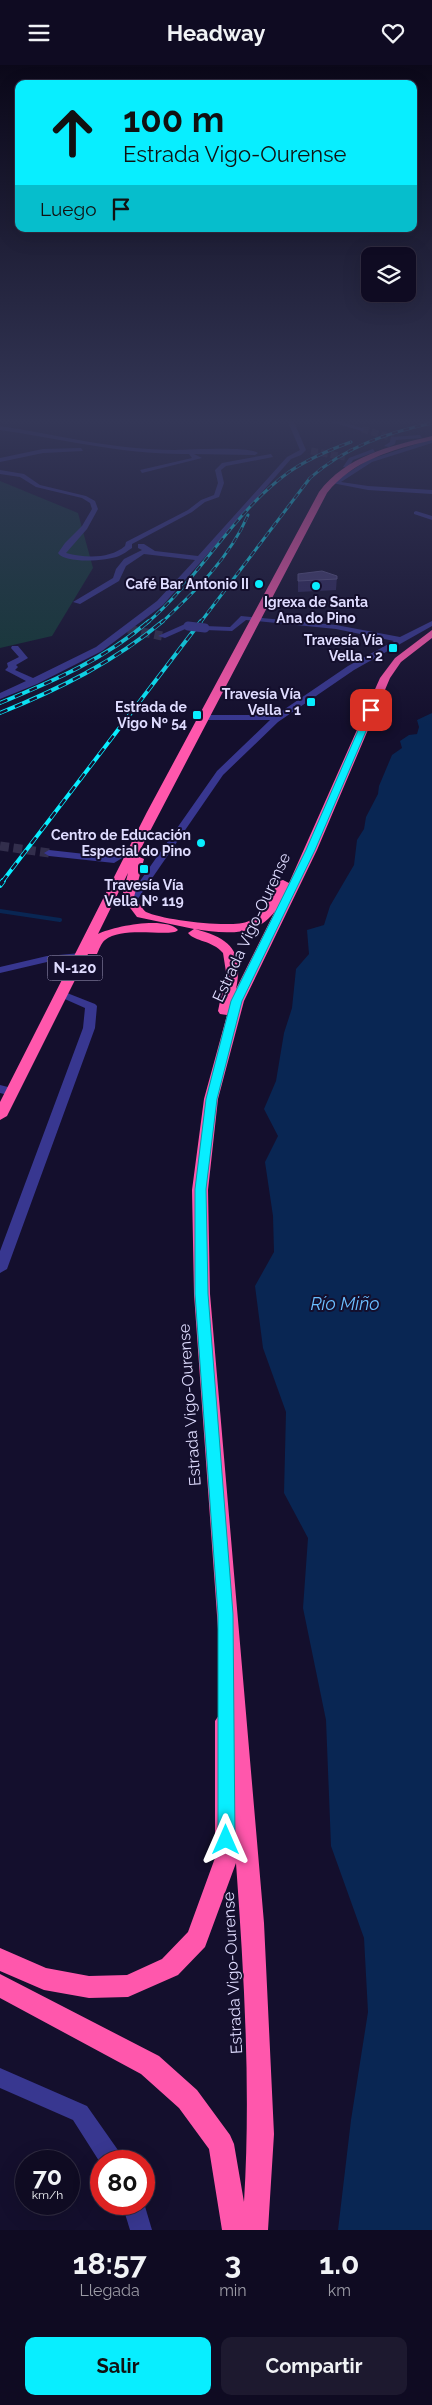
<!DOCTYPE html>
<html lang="es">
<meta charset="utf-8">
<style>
body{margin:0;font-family:Raleway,sans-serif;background:#1d192f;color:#f1f3f6;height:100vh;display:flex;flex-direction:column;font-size:19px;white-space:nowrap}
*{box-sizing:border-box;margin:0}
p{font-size:16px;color:#9b9ba5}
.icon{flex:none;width:28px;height:28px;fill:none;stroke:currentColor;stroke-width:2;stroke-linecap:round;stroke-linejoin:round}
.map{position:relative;height:2165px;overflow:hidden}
.details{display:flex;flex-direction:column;background:#0f0b22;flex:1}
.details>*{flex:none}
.guide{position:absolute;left:15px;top:15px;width:402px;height:152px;border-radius:10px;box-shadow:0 5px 20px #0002,0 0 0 1px #2f2b40;background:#08eeff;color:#111;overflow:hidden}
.tools{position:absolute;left:361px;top:182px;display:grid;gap:10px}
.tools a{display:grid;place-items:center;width:55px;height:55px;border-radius:10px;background:#0f0b22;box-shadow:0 5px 20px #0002,0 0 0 1px #2f2b40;font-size:25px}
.speed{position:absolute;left:15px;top:2085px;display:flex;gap:10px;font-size:25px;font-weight:700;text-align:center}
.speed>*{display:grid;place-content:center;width:65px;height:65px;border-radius:50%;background:#0f0b22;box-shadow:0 5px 20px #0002,0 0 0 1px #2f2b40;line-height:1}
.speed small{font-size:12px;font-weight:400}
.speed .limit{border:8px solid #d22;background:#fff;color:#111}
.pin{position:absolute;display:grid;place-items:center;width:42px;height:42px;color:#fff;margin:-21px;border-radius:10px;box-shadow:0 2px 8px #0006}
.me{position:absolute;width:55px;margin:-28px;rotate:0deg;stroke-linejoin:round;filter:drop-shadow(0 0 4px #0008)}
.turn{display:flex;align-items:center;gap:18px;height:105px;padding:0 25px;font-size:22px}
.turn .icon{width:65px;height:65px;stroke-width:2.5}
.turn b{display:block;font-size:35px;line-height:42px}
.then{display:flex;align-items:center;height:48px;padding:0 25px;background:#0003;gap:10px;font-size:19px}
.eta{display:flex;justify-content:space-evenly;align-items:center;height:85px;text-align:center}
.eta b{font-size:30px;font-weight:700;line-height:35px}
.action{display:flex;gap:10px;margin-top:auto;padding:10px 25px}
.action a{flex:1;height:58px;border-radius:10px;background:#08eeff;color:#111;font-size:20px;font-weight:700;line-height:58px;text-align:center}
.action a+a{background:#1d192f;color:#f1f3f6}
header{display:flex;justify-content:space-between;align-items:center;height:65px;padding:0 25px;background:#0f0b22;font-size:22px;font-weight:700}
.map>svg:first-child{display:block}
.green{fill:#123835}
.water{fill:#092653}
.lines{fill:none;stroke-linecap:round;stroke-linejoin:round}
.stream{stroke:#092653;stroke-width:4}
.street-tunnel-far1{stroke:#322e4c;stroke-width:7;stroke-dasharray:7 3;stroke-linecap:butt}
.street-tunnel{stroke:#322e4c;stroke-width:9;stroke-dasharray:9 4.5;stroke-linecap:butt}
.street{fill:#383790;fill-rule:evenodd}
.highway{fill:#ff57ac;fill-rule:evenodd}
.rail-far2-casing{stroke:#08eeff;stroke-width:3}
.rail-far1-casing{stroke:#08eeff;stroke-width:4}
.rail-casing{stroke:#08eeff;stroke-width:5.5}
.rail-far2{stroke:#140f2d;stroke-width:2;stroke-dasharray:6;stroke-linecap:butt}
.rail-far1{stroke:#140f2d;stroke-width:2.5;stroke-dasharray:8;stroke-linecap:butt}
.rail{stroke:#140f2d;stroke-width:4;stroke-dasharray:11;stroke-linecap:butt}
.street-bridge{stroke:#383790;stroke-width:9}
.wall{fill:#30285c}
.building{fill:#433b6e;stroke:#5b5484}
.route{fill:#08eeff;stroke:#059ba6}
.poi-dot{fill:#08eeff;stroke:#140f2d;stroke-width:2}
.labels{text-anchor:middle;stroke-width:4;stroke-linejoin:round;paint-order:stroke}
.far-poi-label{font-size:14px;font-weight:bold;fill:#dfdcff;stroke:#140f2d;text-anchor:end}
.shield{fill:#140f2d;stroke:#a29ec0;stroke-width:1}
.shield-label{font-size:15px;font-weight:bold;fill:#dfdcff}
.street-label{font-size:16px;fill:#dfdcff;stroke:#140f2d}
.water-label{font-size:18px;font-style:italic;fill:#6abeff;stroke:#140f2d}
</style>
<header><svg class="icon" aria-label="menu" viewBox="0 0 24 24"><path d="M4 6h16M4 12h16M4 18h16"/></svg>Headway<svg class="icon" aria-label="heart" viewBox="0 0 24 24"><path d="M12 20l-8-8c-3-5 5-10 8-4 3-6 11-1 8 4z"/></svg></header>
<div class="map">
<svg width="432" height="2165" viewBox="0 0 432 2165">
<rect width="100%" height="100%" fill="#140f2d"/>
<!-- green -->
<polygon class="green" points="0,416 78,448 93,503 52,571 0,583"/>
<!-- water -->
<polygon class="water" points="432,648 432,2165 338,2165 351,2055 368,1947 364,1873 331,1781 326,1655 303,1543 308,1473 284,1428 286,1347 263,1283 255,1221 274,1187 273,1151 265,1097 278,1071 264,1044 276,1016 284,968 292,943 296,904 309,889 307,865 324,860 330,841 354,800 357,775 364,764 366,752 378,729 379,721 392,690 402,683 400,676 409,670 417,669 419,662 417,655"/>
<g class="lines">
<!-- stream -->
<polyline class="stream" points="0,846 60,855"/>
<!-- street-tunnel-far1 -->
<g class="street-tunnel-far1">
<polyline points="362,364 393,373"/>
<polyline points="311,386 345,392"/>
</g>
<!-- street-tunnel -->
<g class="street-tunnel">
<polyline points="128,564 162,571"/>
<polyline points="0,781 49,788"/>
</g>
<!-- street -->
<g class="street">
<polygon points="288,357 294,357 306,385 301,390 291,394 163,540 102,586 37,619 0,634 0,628 26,616 5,605 8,602 7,598 19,592 11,583 12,581 18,581 28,593 16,600 18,602 15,605 33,613 96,582 157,536 195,495 144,489 126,501 119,516 80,539 73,537 113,513 116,504 124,494 142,485 138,483 138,479 144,479 155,486 198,491 287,392 300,385"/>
<polygon points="331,357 342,357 365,364 362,366"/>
<path d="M0,361C58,370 115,385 175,385C191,385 247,381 258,388L255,390L194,389L202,393L142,408L140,405L192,393L189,389C124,390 63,374 0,365Z"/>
<polygon points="420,370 422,373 396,375 395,379 389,382 384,381 390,377 391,372"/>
<polygon points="432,374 432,378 372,397 341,417 368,421 432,425 432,429 368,425 332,418 368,395"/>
<polygon points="81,383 83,386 43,388 0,397 0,393 43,384"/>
<polygon points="373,384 375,387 353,395 348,403 343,402 349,393"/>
<path d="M271,389L273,392L226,401L221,405L224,418L219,432L205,437L192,447L132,479V483C127,486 124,489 119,491C107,496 65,499 58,488L65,478L82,461L92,444L90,438L82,433L36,422L20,412L0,409V405L24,409L40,420L86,431L95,436L98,444L87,464L66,488C85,493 110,494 125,481L126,477L188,445L201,435L214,430L218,418L215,405L222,398Z"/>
<polygon points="416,446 432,451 432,455 414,449 414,447"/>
<polygon points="241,551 336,560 400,572 432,556 432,561 354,605 278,657 223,710 135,838 127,838 126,836 217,706 270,655 204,655 201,654 201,650 276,650 348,601 394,576 336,564 246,555 232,566 205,565 201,563 205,561 230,562"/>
<polygon points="185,559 192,561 165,573 158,571"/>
<polygon points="137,777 140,778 140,782 114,798 49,791 44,788 49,785 112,792"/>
<polygon points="81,888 86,891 85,893 47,897 0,908 0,902 47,891"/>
<polygon points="62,926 95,939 97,941 95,963 7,1204 0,1208 0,1186 83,963 85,943 58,931 56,929 58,927"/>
<polygon points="0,1020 16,1024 18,1027 12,1031 0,1028"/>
<polygon points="0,2003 87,2041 120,2088 123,2096 101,2096 101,2099 73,2055 0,2023"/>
<polygon points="122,2139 144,2138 152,2165 130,2165"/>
</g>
<!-- highway -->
<path class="highway" d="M432,371V375C392,385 353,395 327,428L137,791L144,794L134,832C138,836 142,844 146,847C163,855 233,864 249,856C266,849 270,830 279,816L283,815L289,818L380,613L395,593L432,565V573L401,597L390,613L317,785L244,936L218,1034L208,1125L210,1229L264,1858L274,2069L268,2165H222L209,2084L179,2043L141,2009L0,1933V1909L159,1991L197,2025L230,2070L234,2079L244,2137C251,2024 244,1910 236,1798L205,1882L178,1910L128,1932L89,1933L44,1925L0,1906V1883L46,1903L89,1911L127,1910L162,1894L188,1867L215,1793V1656L219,1650L224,1648L194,1229L192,1125L204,1034L227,950L220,949L218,946L226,907L223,888C212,875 195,877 188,868L194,864L137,852L122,832L128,808L98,869C114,861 166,851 178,865C171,873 124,860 105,875C101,878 99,885 97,889H88L7,1051L0,1055V1037L147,747L319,427C346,391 390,381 432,371ZM275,846L236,924C244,886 230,873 195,864C223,869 257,872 275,846Z"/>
<defs>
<g id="rail-far2">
<path d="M147,558C200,513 233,447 289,407C308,394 329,385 351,377"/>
<path d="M161,558C195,527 230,492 248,450"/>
<path d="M200,558L310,413C345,382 387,368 432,358"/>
</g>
<g id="rail-far1">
<path d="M0,638C53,616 105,594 149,556"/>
<path d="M0,648C59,624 114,597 163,556"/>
<polyline points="2,817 201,556"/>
</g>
<polyline id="rail" points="0,820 3,816"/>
</defs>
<!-- rail-far2 casing -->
<use href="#rail-far2" class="rail-far2-casing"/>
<!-- rail-far1 casing -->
<use href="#rail-far1" class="rail-far1-casing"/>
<!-- rail casing -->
<use href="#rail" class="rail-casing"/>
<!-- rail-far2 -->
<use href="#rail-far2" class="rail-far2"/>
<!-- rail-far1 -->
<use href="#rail-far1" class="rail-far1"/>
<!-- rail -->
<use href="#rail" class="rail"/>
<!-- street-bridge -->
<polyline class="street-bridge" points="188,561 205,563"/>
</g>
<!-- wall -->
<polygon class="wall" points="298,509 337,511 336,525 298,527"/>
<!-- building -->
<polygon class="building" points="322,506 337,511 337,514 298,516 298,509"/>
<!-- sky -->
<linearGradient id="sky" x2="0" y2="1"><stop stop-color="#0b0819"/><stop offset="0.54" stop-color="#343757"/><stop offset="1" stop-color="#343757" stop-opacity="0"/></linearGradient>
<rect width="432" height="660" fill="url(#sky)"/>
<!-- route -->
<polygon class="route" points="371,643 375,645 315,785 242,936 217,1034 206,1124 208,1229 233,1549 235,1775 232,1780 226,1782 220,1780 218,1775 218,1549 195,1229 195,1124 206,1034 231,936 306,785 367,645"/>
<!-- markers -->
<g class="poi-dot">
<circle cx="259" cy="519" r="5"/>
<circle cx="316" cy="521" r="5"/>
<rect x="388" y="578" width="10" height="10" rx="2.5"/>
<rect x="306" y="632" width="10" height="10" rx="2.5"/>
<rect x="192" y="645" width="10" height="10" rx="2.5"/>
<circle cx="201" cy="778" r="5"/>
<rect x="139" y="799" width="10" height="10" rx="2.5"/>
</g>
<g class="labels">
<!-- far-poi labels -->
<g class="far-poi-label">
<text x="249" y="524">Café Bar Antonio II</text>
<text x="316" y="542" text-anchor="middle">Igrexa de Santa<tspan x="316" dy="16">Ana do Pino</tspan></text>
<text x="383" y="580">Travesía Vía<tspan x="383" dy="16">Vella - 2</tspan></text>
<text x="301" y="634">Travesía Vía<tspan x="301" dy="16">Vella - 1</tspan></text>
<text x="187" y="647">Estrada de<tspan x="187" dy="16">Vigo Nº 54</tspan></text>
<text x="191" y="775">Centro de Educación<tspan x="191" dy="16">Especial do Pino</tspan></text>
<text x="144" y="825" text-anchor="middle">Travesía Vía<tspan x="144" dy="16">Vella Nº 119</tspan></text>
</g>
<!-- shield labels -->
<rect class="shield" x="47.5" y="890.5" width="55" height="25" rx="4"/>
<g class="shield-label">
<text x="75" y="908">N-120</text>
</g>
<!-- street labels -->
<g class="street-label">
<text transform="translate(251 862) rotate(-65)" y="6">Estrada Vigo-Ourense</text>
<text transform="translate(189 1340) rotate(-94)" y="6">Estrada Vigo-Ourense</text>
<text transform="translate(232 1908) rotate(-93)" y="6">Estrada Vigo-Ourense</text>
</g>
<!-- water labels -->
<g class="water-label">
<text x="345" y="1245">Río Miño</text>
</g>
</g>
</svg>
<div class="tools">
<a><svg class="icon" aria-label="layers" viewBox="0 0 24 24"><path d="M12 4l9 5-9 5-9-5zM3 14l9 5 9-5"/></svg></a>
</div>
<div class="speed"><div>70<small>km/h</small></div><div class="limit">80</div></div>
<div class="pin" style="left:371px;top:645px;background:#d93025"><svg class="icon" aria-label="arrive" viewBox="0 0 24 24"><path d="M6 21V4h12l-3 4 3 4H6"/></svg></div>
<svg class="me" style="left:226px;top:1775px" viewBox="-20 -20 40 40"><path d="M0-17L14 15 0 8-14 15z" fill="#08eeff" stroke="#fff" stroke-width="4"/></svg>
<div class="guide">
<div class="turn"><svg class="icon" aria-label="ahead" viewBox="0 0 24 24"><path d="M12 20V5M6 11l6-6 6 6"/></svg><div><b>100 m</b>Estrada Vigo-Ourense</div></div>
<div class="then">Luego<svg class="icon" aria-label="arrive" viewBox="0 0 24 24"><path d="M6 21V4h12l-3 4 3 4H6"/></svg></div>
</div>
</div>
<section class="details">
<div class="eta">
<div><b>18:57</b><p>Llegada</p></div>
<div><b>3</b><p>min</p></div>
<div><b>1.0</b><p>km</p></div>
</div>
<div class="action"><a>Salir</a><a>Compartir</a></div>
</section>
